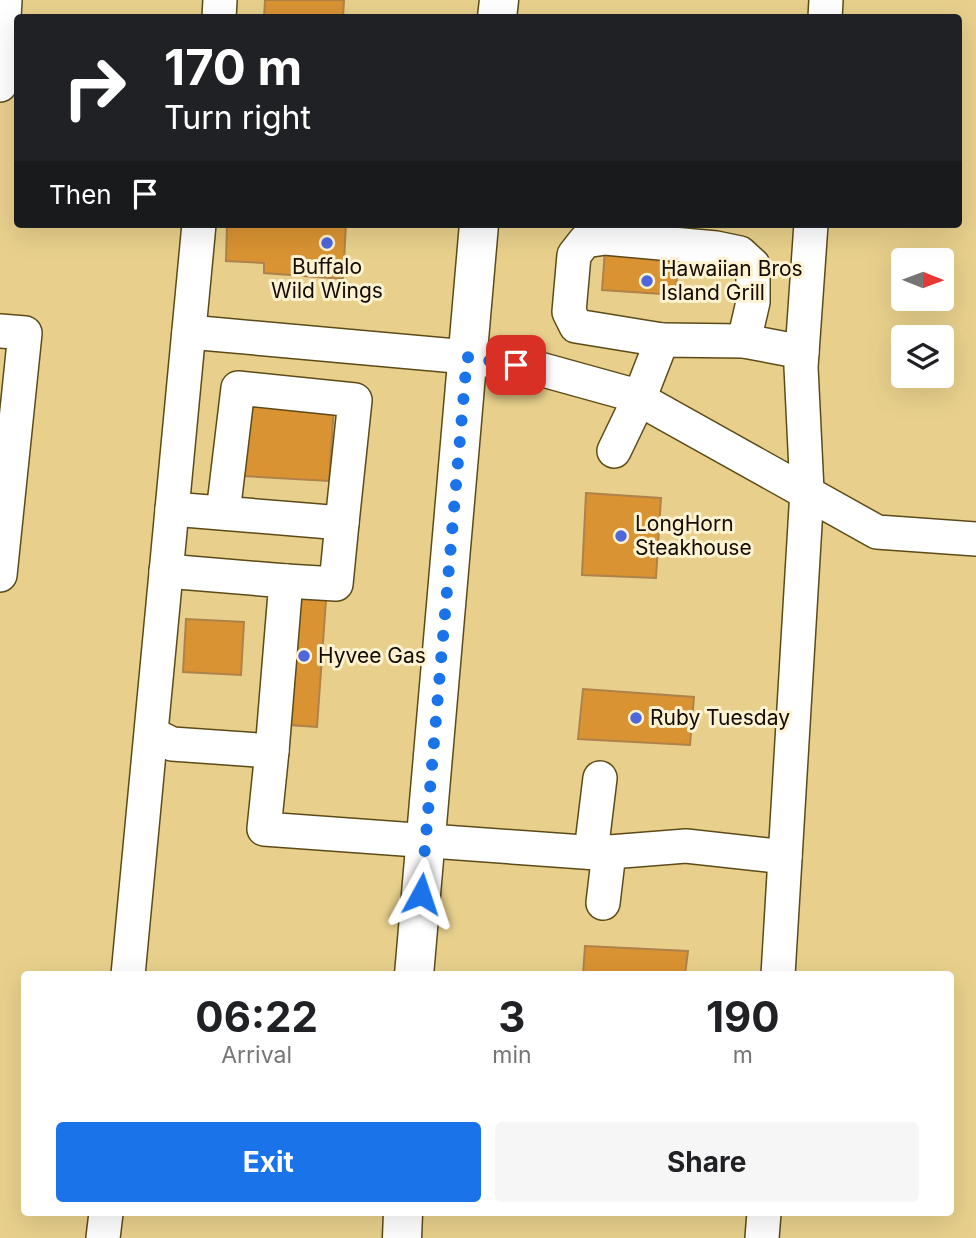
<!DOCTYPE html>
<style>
body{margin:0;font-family:Inter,sans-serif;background:#f6f6f6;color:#202124;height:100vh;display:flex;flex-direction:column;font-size:26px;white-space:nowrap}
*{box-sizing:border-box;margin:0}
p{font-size:23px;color:#757577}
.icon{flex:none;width:38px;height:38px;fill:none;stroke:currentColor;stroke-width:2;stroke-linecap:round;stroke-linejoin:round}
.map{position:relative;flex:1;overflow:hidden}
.side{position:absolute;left:21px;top:971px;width:933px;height:245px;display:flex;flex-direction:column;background:#fff;border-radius:7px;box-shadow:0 7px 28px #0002}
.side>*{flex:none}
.hud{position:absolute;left:14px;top:14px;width:948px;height:214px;border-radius:7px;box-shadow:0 7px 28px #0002;background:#202124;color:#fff;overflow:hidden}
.needle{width:46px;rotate:91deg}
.buttons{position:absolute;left:891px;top:248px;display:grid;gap:14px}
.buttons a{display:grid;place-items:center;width:63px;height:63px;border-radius:7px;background:#fff;box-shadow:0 7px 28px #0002;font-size:35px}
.pin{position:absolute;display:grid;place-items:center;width:60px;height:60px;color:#fff;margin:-30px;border-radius:14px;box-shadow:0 4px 10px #0006}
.me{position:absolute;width:77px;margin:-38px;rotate:5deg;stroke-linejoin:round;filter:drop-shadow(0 0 5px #0008)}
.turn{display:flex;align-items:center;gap:24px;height:147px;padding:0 35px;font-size:32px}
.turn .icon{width:91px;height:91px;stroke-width:2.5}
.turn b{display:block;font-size:49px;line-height:60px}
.then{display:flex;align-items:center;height:66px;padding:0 35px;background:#0003;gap:14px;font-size:26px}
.eta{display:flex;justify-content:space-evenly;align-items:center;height:119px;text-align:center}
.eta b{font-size:42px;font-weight:700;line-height:49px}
.cta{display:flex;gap:14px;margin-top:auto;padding:14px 35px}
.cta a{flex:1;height:80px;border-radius:7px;background:#1a73e8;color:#fff;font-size:28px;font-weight:700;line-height:80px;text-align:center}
.cta a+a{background:#f6f6f6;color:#202124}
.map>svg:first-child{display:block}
.building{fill:#d99332;stroke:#ae824a;stroke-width:2}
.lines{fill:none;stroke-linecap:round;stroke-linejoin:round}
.minor-casing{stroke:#5c4b17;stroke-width:36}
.major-casing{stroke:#5c4b17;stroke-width:41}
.minor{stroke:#fff;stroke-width:33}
.major{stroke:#fff;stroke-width:38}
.route{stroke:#1a73e8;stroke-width:12;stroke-dasharray:0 21.6}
.poi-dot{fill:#4f67dc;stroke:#fef2d1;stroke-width:2.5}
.labels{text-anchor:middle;stroke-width:6;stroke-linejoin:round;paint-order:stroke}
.poi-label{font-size:21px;fill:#130a00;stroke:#fef2d1;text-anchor:start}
</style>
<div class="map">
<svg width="976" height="1238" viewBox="0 0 976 1238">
<rect width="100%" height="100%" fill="#e8d08c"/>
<!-- building -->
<g class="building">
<polygon points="265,0 344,0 343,18 264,18"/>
<polygon points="227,224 346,224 343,279 264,273 264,263 226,261"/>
<polygon points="605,250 678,255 676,295 602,290"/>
<polygon points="251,400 334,407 329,481 243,476"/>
<polygon points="586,493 661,498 656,578 582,575"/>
<polygon points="298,584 327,586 317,727 288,725"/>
<polygon points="186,619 244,622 241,675 183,672"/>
<polygon points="583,689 694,697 690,745 578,739"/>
<polygon points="585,946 688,951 685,975 583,975"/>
</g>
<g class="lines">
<defs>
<g id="minor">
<polyline points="219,18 220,0"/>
<polyline points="825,18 826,0"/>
<polyline points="0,85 5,0"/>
<polyline points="0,331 25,333 0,575"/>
<polyline points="189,332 467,357 536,368 630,394 877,532 976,539"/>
<polyline points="662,340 576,326 569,312 574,255 585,241 605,238 716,248 740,253 753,265 753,302 744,341"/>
<polyline points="614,451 639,399 662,340 744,341 802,352"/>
<polyline points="172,509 342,523 355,400 238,388 223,513"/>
<polyline points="286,581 336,584 342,523"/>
<polyline points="152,734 172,744 272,751 286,581 166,571"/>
<polyline points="272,751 264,829 597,853 686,846 785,857"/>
<polyline points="591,852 600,778"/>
<polyline points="603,903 609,852"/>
<polyline points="128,975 199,224"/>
<polyline points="778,975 807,491 801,367 811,224"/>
<polyline points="103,1238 106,1213"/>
<polyline points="762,1238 764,1213"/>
</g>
<g id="major">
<polyline points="497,18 499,0"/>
<polyline points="414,975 479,224"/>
<polyline points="402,1238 403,1213"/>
</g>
</defs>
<!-- minor casing -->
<use href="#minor" class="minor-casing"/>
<!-- major casing -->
<use href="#major" class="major-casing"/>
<!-- minor -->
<use href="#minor" class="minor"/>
<!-- major -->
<use href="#major" class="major"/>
</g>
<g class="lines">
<!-- route -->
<polyline class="route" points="421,894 467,357 516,365"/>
</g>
<!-- markers -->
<g class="poi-dot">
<circle cx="327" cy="243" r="7"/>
<circle cx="647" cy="281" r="7"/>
<circle cx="621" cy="536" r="7"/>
<circle cx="304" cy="656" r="7"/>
<circle cx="636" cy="718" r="7"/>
</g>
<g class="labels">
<!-- poi labels -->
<g class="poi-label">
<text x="327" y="274" text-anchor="middle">Buffalo<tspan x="327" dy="24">Wild Wings</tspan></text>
<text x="661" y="276">Hawaiian Bros<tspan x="661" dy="24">Island Grill</tspan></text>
<text x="635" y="531">LongHorn<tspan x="635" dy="24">Steakhouse</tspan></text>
<text x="318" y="663">Hyvee Gas</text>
<text x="650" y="725">Ruby Tuesday</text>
</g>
</g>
</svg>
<div class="buttons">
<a><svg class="needle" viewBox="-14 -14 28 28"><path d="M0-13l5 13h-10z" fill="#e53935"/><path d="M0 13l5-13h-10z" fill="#757577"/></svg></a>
<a><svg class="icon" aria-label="layers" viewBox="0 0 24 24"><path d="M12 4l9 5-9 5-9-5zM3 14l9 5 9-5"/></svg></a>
</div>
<div class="pin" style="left:516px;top:365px;background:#d93025"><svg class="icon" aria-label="arrive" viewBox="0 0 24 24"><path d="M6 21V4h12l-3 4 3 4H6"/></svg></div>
<svg class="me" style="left:421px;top:894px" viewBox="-20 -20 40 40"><path d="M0-17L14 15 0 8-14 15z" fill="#1a73e8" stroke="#fff" stroke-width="4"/></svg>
<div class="hud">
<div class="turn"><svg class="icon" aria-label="right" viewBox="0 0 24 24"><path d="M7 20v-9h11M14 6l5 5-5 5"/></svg><div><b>170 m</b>Turn right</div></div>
<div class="then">Then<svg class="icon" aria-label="arrive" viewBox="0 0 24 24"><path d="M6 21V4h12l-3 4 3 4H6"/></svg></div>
</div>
<section class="side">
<div class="eta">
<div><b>06:22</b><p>Arrival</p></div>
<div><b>3</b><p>min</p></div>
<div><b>190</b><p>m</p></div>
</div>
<div class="cta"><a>Exit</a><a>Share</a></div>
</section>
</div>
